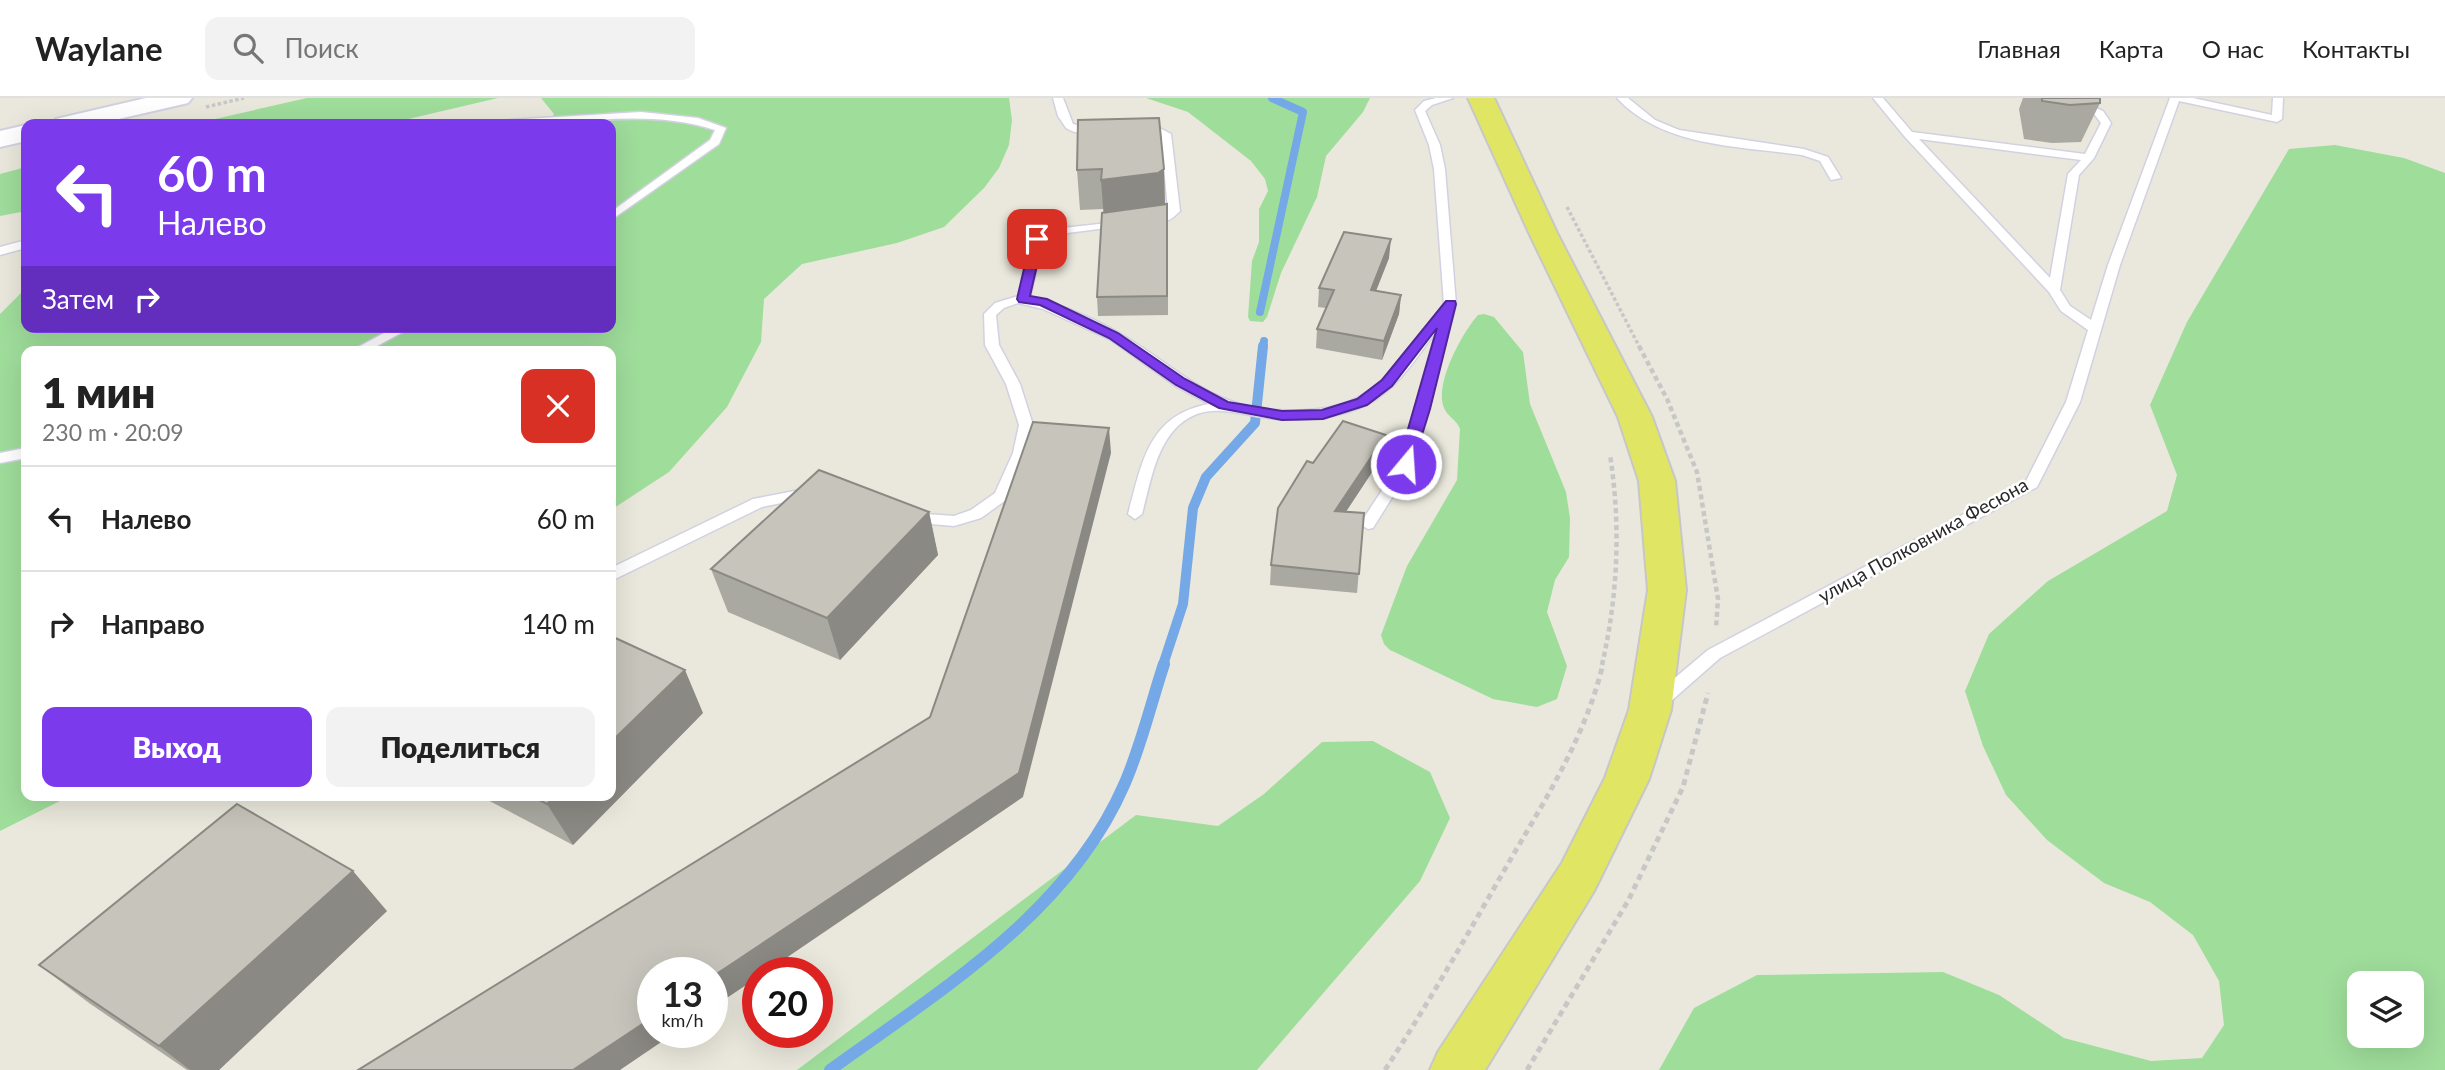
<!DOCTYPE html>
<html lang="ru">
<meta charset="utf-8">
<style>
body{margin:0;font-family:Lato,sans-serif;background:#f2f2f2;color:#222;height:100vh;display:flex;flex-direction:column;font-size:26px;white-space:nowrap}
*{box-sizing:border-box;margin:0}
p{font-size:23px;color:#767676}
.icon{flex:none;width:38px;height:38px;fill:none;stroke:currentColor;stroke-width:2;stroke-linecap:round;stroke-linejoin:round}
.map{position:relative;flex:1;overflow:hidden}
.details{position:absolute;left:21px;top:248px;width:595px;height:455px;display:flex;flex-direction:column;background:#fff;border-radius:14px;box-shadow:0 7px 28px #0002}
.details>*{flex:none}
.top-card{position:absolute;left:21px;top:21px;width:595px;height:214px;border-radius:14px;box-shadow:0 7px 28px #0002;background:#7c3aed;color:#fff;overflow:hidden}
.buttons{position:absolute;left:2347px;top:873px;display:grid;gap:14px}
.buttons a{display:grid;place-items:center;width:77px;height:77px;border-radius:14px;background:#fff;box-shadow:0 7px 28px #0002;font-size:35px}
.speed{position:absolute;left:637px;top:859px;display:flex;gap:14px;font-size:35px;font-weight:700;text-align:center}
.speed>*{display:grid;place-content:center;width:91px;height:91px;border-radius:50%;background:#fff;box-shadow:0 7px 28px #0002;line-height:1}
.speed small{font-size:18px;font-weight:400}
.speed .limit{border:10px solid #d22;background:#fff;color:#111}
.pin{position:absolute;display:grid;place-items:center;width:60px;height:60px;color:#fff;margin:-30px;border-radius:14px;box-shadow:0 4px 10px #0006}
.me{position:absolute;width:77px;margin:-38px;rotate:18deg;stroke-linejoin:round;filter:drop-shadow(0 0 5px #0008)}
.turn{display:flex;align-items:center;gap:24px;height:147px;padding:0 21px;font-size:32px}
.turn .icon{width:91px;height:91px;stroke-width:2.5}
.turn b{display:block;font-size:49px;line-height:60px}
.then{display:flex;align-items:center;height:66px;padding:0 21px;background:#0003;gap:14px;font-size:26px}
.round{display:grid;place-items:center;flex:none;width:74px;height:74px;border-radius:14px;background:#f2f2f2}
.headline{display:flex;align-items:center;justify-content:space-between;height:119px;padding:0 21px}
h1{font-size:42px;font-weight:800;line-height:52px}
.cta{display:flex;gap:14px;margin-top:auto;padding:14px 21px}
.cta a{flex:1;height:80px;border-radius:14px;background:#7c3aed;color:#fff;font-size:28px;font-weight:800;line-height:80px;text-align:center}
.cta a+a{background:#f2f2f2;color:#222}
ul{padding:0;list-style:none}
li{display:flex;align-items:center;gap:21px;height:105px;padding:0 21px;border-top:2px solid #e0e0e0}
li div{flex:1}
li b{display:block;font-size:26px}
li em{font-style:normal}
header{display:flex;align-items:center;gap:42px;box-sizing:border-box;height:98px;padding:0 35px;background:#fff;border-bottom:2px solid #e0e0e0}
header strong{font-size:33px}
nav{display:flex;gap:38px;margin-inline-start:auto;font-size:24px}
.search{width:490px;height:63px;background:#f2f2f2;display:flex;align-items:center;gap:18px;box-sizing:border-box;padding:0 24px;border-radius:14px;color:#767676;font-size:26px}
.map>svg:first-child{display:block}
.green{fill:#9fdd9b;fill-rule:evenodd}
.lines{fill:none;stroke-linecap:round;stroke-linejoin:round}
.stream-far2{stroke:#75a8e6;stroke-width:8}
.stream-far1{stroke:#75a8e6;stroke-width:10}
.stream{stroke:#75a8e6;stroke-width:12}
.service-casing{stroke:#d2d1e1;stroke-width:3}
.tertiary-casing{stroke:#d2d1e1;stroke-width:4}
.primary-casing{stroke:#c7c7c7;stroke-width:4}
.path-far2{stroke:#c7c7c7;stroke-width:3.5;stroke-dasharray:3.5 2.5;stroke-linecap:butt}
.path-far1{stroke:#c7c7c7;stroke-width:4.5;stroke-dasharray:5 3.5;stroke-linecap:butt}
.path{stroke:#c7c7c7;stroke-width:5;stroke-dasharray:6 4.5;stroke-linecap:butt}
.service{fill:#fff;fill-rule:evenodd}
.tertiary{fill:#fff;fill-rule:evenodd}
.primary{fill:#e0e664;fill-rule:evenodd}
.wall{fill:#aaa9a1}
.shaded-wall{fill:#8b8983}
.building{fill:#c6c4bb;stroke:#8b8983;stroke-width:2}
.route{fill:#7c3aed;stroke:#51269a;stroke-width:2}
.labels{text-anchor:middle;stroke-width:5;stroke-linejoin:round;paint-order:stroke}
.street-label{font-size:19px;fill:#292929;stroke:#fff}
</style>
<header>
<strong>Waylane</strong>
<div class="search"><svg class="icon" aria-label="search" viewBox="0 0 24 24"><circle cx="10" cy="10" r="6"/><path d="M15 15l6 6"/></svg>Поиск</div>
<nav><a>Главная</a><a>Карта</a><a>О нас</a><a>Контакты</a></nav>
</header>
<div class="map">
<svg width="2445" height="972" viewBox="0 0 2445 972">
<rect width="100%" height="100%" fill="#eae8dc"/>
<!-- green -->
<g class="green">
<polygon points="307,0 498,0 387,26 193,26"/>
<polygon points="541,0 1009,0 1012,22 1009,47 999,70 984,90 944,129 897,145 802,166 764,201 761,244 727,309 669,374 611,412 611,254 26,254 26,698 70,698 0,733 0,216 26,190 26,229 611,229 611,26 543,26 549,24 554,16"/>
<polygon points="1146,0 1370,0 1363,14 1326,58 1317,99 1281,175 1267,219 1263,224 1250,223 1248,219 1252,163 1259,144 1259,111 1268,93 1265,81 1251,63 1188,14"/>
<path d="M2335,47L2404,60L2445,75V972H1659L1694,910L1757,877L1943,874L1999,897L2064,940L2151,963L2202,960L2224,927L2219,883L2193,837L2150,804L2104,785L2047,742L2006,697L1983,648L1965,593L1989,536L2048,483L2167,413L2177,377L2150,307L2187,224L2289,51ZM2359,886H2412V938H2359Z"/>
<polygon points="26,69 26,113 0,118 0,76"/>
<path d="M1484,216L1494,219L1523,254L1530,306L1566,394L1570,420L1569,459L1555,482L1547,514L1567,568L1557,601L1537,609L1493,601L1390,552L1384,546L1381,537L1407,468L1457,382L1460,331C1457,322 1447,318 1444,310C1434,286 1462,235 1478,217Z"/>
<polygon points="1373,643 1430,674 1450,720 1420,783 1257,972 797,972 1136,717 1218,728 1264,696 1322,644"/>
</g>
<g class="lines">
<!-- stream-far2 -->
<g class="stream-far2">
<polyline points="1260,214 1303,14 1272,0"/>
<polyline points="1263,250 1264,243"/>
</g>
<!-- stream-far1 -->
<polyline class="stream-far1" points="1163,567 1183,506 1193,410 1206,379 1255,325 1263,248"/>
<!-- stream -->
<path class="stream" d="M830,972C939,893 1068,816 1124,687C1141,649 1151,605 1164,566"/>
<defs>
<g id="service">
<path d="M1053,0H1063L1073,26L1104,33C1094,40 1076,36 1066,30L1058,18Z"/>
<path d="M1436,0H1453L1432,7L1425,13L1440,47L1445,71L1456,206L1413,366L1373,430L1368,431L1360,426L1399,366L1436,233C1417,260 1396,292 1366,307C1339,320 1306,323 1277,321C1242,319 1209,300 1179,327C1155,349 1150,387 1142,416L1135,421L1128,416C1142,365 1148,317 1209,306L1177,289L1111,242L1043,211L1018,205L1004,210L996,217L999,247L1020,286L1033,327L1027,355L1006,402L981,420L954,428L907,424L904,420L907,416L912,415L954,418L971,412L995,395L1013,355L1019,327L1006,286L985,247L984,216L995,205L1018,198L1031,140L1036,133L1126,123L1128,125L1122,128L1044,138L1030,199C1059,206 1093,220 1119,235C1189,276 1216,318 1306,312C1329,311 1353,306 1371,291C1401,268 1421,235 1444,206L1434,71L1429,47L1415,12L1424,3Z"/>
<path d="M1617,0H1628L1655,22L1679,32L1804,51L1828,59L1841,80L1831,82L1820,63L1802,57C1739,48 1662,49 1617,0Z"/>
<path d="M1873,0H1883L1912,34L2085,56L2101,25L2095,17L2075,6L2080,3L2103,13L2111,25L2094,60L2079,77L2060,192L2070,208L2091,222L2108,167L2170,0H2193L2272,17L2273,0H2283L2282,21L2277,24L2179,3L2120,167L2080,304L2037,389L1720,560L1663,610H1651L1648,605L1651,600L1708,552L2026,383L2066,304L2088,232L2061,213L2049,194L1905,39ZM1919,41L2081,62L2068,76L2050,180Z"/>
<path d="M641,14L698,20L726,30L719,46L611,122V114L710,42L715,32C641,8 563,30 488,26L493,23Z"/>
<path d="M1156,28L1171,36L1180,113C1170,124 1158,128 1144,125V121L1161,118L1168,112L1161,38L1134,31L1139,28Z"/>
<polygon points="26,142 26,150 0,157 0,149"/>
<polygon points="395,229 412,229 366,254 349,254"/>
<polygon points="26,350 26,360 0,365 0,355"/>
<polygon points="810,390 815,392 817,395 815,398 762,409 611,483 611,470 753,401"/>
</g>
<g id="tertiary">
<polygon points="146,0 192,0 188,5 97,26 52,26 56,21"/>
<polygon points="26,27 26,43 0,49 0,33"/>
</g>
<polygon id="primary" points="1468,0 1494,0 1558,137 1652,319 1675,383 1686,492 1671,612 1649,681 1594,793 1485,972 1430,972 1438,954 1562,765 1605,680 1629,612 1648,492 1639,383 1618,319 1530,137"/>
</defs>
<!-- service casing -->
<use href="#service" class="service-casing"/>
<!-- tertiary casing -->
<use href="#tertiary" class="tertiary-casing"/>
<!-- primary casing -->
<use href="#primary" class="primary-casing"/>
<!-- path-far2 -->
<g class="path-far2">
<polyline points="206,9 244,0"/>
<polyline points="1567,109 1640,250"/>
</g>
<!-- path-far1 -->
<g class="path-far1">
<polyline points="1639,248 1667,301 1697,374 1718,501 1716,530"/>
<path d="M1602,567C1618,497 1621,428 1610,357"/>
</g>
<!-- path -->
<g class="path">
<path d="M1385,972C1428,906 1466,839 1505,771C1543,705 1585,641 1603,566"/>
<polyline points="1527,972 1628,803 1683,689 1708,595"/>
</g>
<!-- service -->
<use href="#service" class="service"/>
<!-- tertiary -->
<use href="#tertiary" class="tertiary"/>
<!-- primary -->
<use href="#primary" class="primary"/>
</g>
<!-- wall -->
<g class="wall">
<polygon points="2023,0 2100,0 2100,5 2081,44 2052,45 2024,41 2019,11"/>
<polygon points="1164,71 1165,106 1167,106 1168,124 1168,217 1098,218 1097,199 1104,111 1080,112 1077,72"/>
<polygon points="1389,160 1376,192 1401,197 1399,216 1382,262 1316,250 1317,231 1326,210 1318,209 1319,190"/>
<polygon points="1384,356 1346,413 1364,415 1357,495 1270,487 1271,467 1313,365"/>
<polygon points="929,414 938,457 840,562 728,514 711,471"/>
<polygon points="703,615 573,747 480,698 611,698"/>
<polygon points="387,813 219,972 187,972 89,905 39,867"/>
</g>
<!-- shaded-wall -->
<g class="shaded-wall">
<polygon points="1164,71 1165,111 1104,122 1101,82"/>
<polygon points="1391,141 1389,160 1369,211 1371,192"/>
<polygon points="1401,197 1399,216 1382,262 1384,243"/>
<polygon points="1109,330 1111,355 1023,699 764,875 758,875 758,879 712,910 712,879 1019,675"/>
<polygon points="1386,337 1384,356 1334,432 1335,413"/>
<polygon points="929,414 938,457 840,562 827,520"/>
<polygon points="685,572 703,615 573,747 547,706 555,698 611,698 611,644"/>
<polygon points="353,773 387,813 219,972 190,972 159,948"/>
<polygon points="653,919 653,934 676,934 620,972 573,972"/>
</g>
<!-- building -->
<g class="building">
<polygon points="2042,0 2100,0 2100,5 2070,7 2042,3"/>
<polygon points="1159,20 1164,71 1158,75 1101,82 1102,71 1077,72 1078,22"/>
<polygon points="1167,106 1167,198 1097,199 1102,115"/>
<polygon points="1344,134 1391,141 1371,192 1401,197 1384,243 1317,231 1334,192 1319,190"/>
<polygon points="1343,323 1386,337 1335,413 1364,415 1359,476 1271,467 1278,410 1307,363 1313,365"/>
<polygon points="1033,324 1109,330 1019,675 712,879 712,875 653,875 653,919 573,972 358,972 930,619"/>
<polygon points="819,372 929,414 827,520 711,471"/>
<polygon points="611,538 685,572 611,644"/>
<polygon points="532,698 555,698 547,706"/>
<polygon points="237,706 353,773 159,948 39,867"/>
</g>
<!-- route -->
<polygon class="route" points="1037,137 1043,141 1030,198 1047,201 1118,235 1185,281 1228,304 1282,313 1322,312 1357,301 1382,282 1446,203 1455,203 1456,206 1430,311 1413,366 1406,371 1398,366 1437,230 1392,288 1367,307 1323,321 1282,322 1219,310 1176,287 1109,240 1040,207 1019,204 1017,201 1031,141"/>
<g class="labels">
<!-- street labels -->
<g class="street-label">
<text transform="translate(1923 442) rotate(-29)" y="7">улица Полковника Фесюна</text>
</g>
</g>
</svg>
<div class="buttons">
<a><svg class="icon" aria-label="layers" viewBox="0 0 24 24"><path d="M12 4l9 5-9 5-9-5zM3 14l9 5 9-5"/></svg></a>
</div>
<div class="speed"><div>13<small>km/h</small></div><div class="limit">20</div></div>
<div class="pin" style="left:1037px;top:141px;background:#d93025"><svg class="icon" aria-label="arrive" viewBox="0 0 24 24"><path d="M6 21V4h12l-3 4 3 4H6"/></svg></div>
<svg class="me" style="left:1406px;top:366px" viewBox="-20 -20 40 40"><circle r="17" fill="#7c3aed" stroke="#fff" stroke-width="3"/><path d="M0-11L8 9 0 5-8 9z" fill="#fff"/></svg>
<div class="top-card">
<div class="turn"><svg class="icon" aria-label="left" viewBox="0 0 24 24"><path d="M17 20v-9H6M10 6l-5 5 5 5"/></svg><div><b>60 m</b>Налево</div></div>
<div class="then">Затем<svg class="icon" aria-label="right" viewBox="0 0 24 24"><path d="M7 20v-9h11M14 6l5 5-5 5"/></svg></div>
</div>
<section class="details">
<div class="headline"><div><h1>1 мин</h1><p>230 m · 20:09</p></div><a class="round" style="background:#d93025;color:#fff"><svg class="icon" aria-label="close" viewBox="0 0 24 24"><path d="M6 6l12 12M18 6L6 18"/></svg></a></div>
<ul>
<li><svg class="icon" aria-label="left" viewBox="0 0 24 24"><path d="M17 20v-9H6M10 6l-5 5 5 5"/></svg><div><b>Налево</b></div><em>60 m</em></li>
<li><svg class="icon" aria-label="right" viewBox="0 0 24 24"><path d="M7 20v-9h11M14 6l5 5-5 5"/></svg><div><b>Направо</b></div><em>140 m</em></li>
</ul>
<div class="cta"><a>Выход</a><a>Поделиться</a></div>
</section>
</div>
